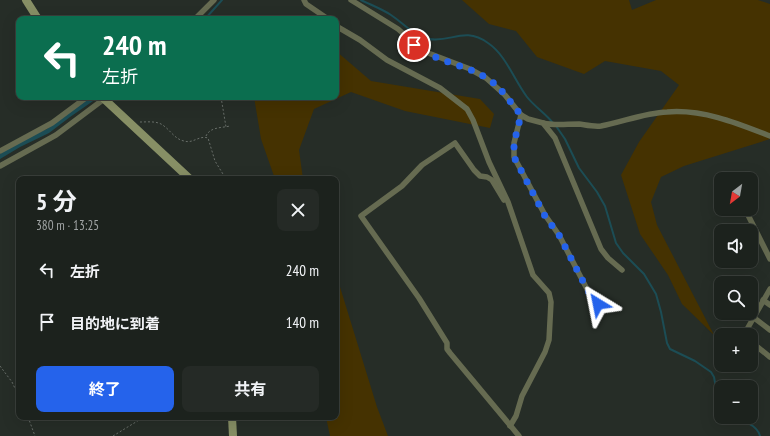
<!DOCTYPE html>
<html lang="ja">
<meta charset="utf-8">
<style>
body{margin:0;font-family:"PT Sans Narrow","Noto Sans JP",sans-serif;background:#252a26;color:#f1f3f6;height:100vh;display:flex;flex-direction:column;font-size:15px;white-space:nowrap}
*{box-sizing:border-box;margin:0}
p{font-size:13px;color:#a0a4a4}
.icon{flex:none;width:22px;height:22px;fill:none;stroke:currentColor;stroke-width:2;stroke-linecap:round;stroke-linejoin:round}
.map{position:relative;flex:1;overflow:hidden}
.sheet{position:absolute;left:16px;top:176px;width:323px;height:244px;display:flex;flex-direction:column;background:#1c221d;border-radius:8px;box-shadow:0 4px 16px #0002,0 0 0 1px #3a3f3b}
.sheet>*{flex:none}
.guide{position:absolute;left:16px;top:16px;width:323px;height:84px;border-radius:8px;box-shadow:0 4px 16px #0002,0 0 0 1px #3a3f3b;background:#0b6e4f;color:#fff;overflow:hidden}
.needle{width:26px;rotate:211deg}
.tools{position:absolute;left:714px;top:172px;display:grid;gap:8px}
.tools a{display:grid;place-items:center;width:44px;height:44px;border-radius:8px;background:#1c221d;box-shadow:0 4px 16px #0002,0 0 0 1px #3a3f3b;font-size:20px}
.pin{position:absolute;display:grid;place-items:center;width:34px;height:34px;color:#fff;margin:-17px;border:2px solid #fff;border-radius:50%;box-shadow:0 1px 4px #0007}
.me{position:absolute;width:44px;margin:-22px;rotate:325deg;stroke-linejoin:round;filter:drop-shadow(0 0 3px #0008)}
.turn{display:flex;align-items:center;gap:14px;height:84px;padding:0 20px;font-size:18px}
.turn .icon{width:52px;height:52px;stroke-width:2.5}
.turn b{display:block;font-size:28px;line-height:34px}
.round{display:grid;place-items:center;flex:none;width:42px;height:42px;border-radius:8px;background:#252a26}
.overview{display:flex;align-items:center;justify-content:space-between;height:68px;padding:0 20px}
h1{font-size:24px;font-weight:700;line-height:30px}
.action{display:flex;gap:8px;margin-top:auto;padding:8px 20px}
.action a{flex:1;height:46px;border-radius:8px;background:#2563eb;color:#fff;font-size:16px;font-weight:700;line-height:46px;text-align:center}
.action a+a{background:#252a26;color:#f1f3f6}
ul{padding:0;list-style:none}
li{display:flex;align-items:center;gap:12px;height:52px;padding:0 20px}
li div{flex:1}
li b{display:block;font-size:15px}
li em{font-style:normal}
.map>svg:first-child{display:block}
.green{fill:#453201}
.water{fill:#1c4d55}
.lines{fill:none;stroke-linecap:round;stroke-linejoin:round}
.stream{stroke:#1c4d55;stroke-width:2}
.path{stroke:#686e69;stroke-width:1;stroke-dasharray:2 2;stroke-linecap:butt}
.street{stroke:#666b51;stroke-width:5.5}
.secondary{stroke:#878f65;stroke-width:8}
.route{stroke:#2563eb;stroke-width:7;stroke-dasharray:0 12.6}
</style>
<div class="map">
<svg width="770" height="436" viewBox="0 0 770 436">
<rect width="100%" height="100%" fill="#262d27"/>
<!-- green -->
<g class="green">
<polygon points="462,0 629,0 632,10 656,0 758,0 770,4 770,139 684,166 661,177 651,202 657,225 714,335 682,304 668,275 640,234 621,175 639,142 679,85 661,71 605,61 584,74 537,57 516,31 489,24"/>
<polygon points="336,51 371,81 480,99 494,114 490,128 405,111 351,92 314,109 299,150 303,179 275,179 261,139 254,97 336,97"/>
<polygon points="336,274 377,407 388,436 330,436 326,417 336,417"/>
</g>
<!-- water -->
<polygon class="water" points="90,97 94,97 96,99 70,117 49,133 20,147 0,159 0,154 14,144 47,129"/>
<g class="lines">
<!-- stream -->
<g class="stream">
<path d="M361,0C371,5 382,9 391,15C403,23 414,36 429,39C451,43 464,26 488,43C506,55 514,80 527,97C535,107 545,113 553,123"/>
<polyline points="205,19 222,0"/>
<polyline points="556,126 565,139 579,168 597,192 605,206 616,243 623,253 644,274 656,294 661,312 667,343 670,349 695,361 711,372 714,377 716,388 715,399 718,411 721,413"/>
<path d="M730,417C741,420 757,424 760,436"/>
</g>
<!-- path -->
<g class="path">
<polyline points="221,97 226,127"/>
<path d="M140,122C147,122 155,121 161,124C170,129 174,139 184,141C193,144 199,135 208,138L215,161L226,179"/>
<path d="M206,136C210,127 221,128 230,126"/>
<polyline points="0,366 12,382 19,397"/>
<polyline points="28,417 35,436"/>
<polyline points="113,436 144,417"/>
</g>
<!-- street -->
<g class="street">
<polyline points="304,0 306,4 328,19"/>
<polyline points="351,0 398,29 423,51 470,69 486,78 505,95 521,115 514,143 514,157 545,215 559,235 588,291 598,304"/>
<polyline points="195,19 214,0"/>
<polyline points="336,26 360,40 387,60 440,88 467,109 473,120 489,162 508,202 533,275 549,293 551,302 549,340 545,352 522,396 516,416 510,426"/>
<polyline points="521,115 528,119 543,123 555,138 601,249 608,258 622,270"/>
<path d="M543,123C555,126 566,124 579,124C586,125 594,127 601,126C623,122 644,113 667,112C703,109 737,123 770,136"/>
<polyline points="0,151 52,123 87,97"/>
<polyline points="0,166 56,135 104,99"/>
<polyline points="504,200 492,180 487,177 480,176 474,170 455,143 422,165 402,186 361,216 419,298 447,343 447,349 450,353 519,436"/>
<polyline points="745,209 770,259"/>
<polyline points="763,300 770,305"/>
<polyline points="753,317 770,330"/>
<polyline points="748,335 746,331 770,289"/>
<polyline points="751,339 755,345 770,357"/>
</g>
<!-- secondary -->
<g class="secondary">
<polyline points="26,0 38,19"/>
<polyline points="102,97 190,179"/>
<polyline points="232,417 233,436"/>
</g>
</g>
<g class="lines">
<!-- route -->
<path class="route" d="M414,45C434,61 463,64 485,77C500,85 510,102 521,115L514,143V157L545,216L559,235L588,291L598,304"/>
</g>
</svg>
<div class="tools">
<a><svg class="needle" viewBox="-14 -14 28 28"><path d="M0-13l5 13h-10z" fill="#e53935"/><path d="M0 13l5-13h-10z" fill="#a0a4a4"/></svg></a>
<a><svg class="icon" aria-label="sound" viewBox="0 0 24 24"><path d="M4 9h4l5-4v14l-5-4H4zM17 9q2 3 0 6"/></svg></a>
<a><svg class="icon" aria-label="search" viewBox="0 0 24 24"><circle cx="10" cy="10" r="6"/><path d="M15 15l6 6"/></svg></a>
<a>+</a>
<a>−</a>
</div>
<div class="pin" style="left:414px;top:45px;background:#d93025"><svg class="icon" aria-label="arrive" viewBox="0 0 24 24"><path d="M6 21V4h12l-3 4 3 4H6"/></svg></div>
<svg class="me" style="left:598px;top:304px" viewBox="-20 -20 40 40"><path d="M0-17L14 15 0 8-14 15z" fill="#2563eb" stroke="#fff" stroke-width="4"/></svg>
<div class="guide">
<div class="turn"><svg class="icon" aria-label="left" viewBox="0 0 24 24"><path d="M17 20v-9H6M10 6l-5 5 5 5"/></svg><div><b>240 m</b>左折</div></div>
</div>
<section class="sheet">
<div class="overview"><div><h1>5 分</h1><p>380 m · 13:25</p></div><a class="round"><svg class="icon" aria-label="close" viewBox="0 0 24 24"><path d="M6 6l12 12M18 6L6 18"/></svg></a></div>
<ul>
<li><svg class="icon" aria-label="left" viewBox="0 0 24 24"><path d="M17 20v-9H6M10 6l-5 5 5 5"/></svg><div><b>左折</b></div><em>240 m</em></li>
<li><svg class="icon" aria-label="arrive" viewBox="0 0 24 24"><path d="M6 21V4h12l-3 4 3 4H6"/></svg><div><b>目的地に到着</b></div><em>140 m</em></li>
</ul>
<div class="action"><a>終了</a><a>共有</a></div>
</section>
</div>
